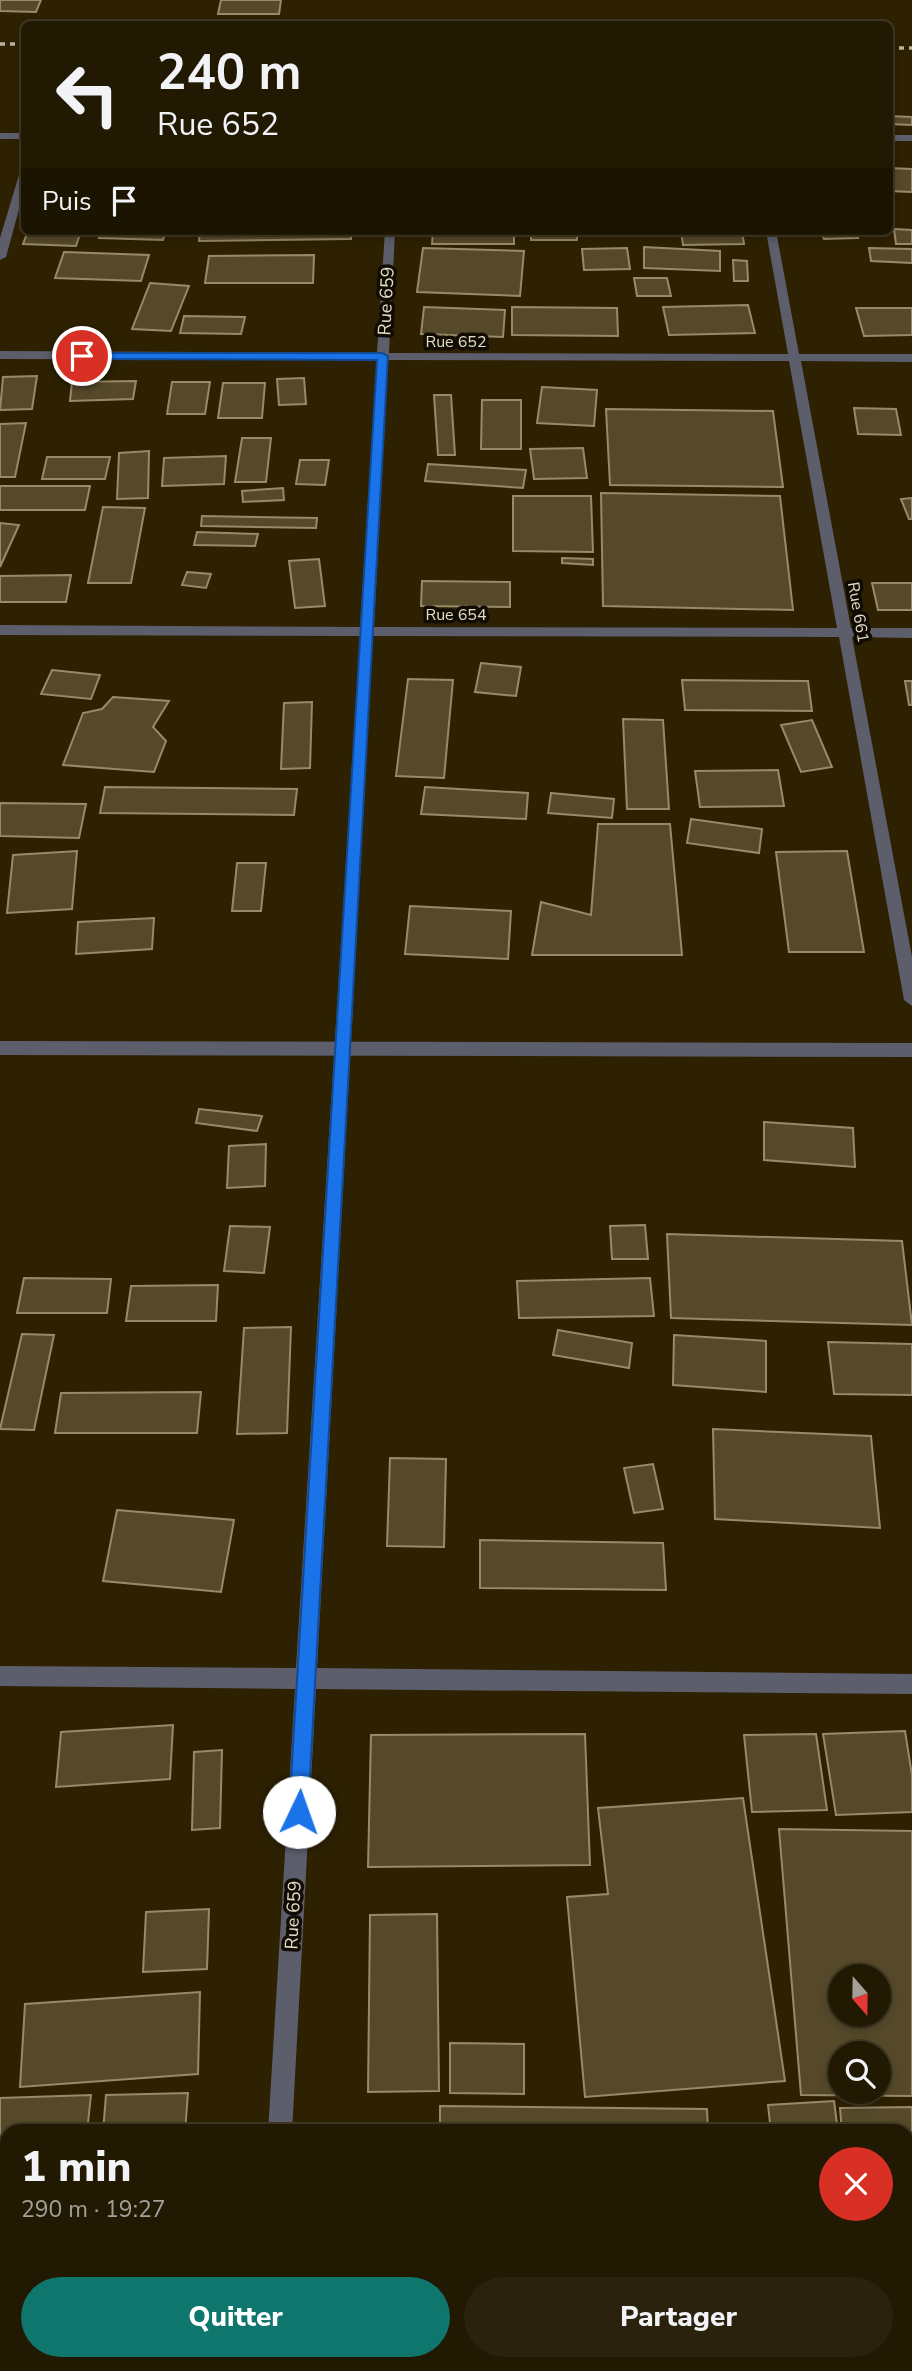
<!DOCTYPE html>
<html lang="fr">
<meta charset="utf-8">
<style>
body{margin:0;font-family:"Nunito Sans",sans-serif;background:#2a220c;color:#f1f3f6;height:100vh;display:flex;flex-direction:column;font-size:26px;white-space:nowrap}
*{box-sizing:border-box;margin:0}
p{font-size:23px;color:#a2a099}
.icon{flex:none;width:38px;height:38px;fill:none;stroke:currentColor;stroke-width:2;stroke-linecap:round;stroke-linejoin:round}
.map{position:relative;flex:1;overflow:hidden}
.details{position:absolute;left:0px;top:2124px;width:914px;height:247px;display:flex;flex-direction:column;background:#221902;border-radius:21px 21px 0 0;box-shadow:0 4px 10px #0003,0 0 0 2px #3f3824}
.details>*{flex:none}
.top-card{position:absolute;left:21px;top:21px;width:872px;height:214px;border-radius:10px;box-shadow:0 4px 10px #0003,0 0 0 2px #3f3824;background:#221902;color:#f1f3f6;overflow:hidden}
.needle{width:46px;rotate:160deg}
.fabs{position:absolute;left:828px;top:1964px;display:grid;gap:14px}
.fabs a{display:grid;place-items:center;width:63px;height:63px;border-radius:50%;background:#221902;box-shadow:0 4px 10px #0003,0 0 0 2px #3f3824;font-size:35px}
.pin{position:absolute;display:grid;place-items:center;width:60px;height:60px;color:#fff;margin:-30px;border:4px solid #fff;border-radius:50%;box-shadow:0 2px 7px #0007}
.me{position:absolute;width:77px;margin:-38px;rotate:3deg;stroke-linejoin:round;filter:drop-shadow(0 0 5px #0008)}
.turn{display:flex;align-items:center;gap:24px;height:147px;padding:0 21px;font-size:32px}
.turn .icon{width:91px;height:91px;stroke-width:2.5}
.turn b{display:block;font-size:49px;line-height:60px}
.then{display:flex;align-items:center;height:66px;padding:0 21px;background:#0003;gap:14px;font-size:26px}
.round{display:grid;place-items:center;flex:none;width:74px;height:74px;border-radius:37px;background:#2a220c}
.summary{display:flex;align-items:center;justify-content:space-between;height:119px;padding:0 21px}
h1{font-size:42px;font-weight:800;line-height:52px}
.primary-button{display:flex;gap:14px;margin-top:auto;padding:14px 21px}
.primary-button a{flex:1;height:80px;border-radius:42px;background:#0f766e;color:#fff;font-size:28px;font-weight:800;line-height:80px;text-align:center}
.primary-button a+a{background:#2a220c;color:#f1f3f6}
.map>svg:first-child{display:block}
.building{fill:#56492a;stroke:#988a69;stroke-width:2;fill-rule:evenodd}
.lines{fill:none;stroke-linecap:round;stroke-linejoin:round}
.minor{fill:#5c5e6c;fill-rule:evenodd}
.tertiary{fill:#5c5e6c;fill-rule:evenodd}
.rail{stroke:#bcb39f;stroke-width:3.5;stroke-dasharray:5 5;stroke-linecap:butt}
.route{fill:#1a73e8;stroke:#114b97;stroke-width:2}
.labels{text-anchor:middle;stroke-width:7;stroke-linejoin:round;paint-order:stroke}
.far-street-label{font-size:16px;fill:#e3dbca;stroke:#110c02}
.street-label{font-size:18px;fill:#e3dbca;stroke:#110c02}
</style>
<div class="map">
<svg width="912" height="2371" viewBox="0 0 912 2371">
<rect width="100%" height="100%" fill="#2e2102"/>
<!-- building -->
<g class="building">
<polygon points="0,0 41,0 36,12 0,11"/>
<polygon points="221,0 281,0 279,14 218,14"/>
<polygon points="889,116 912,117 912,125 889,124"/>
<polygon points="889,168 912,169 912,192 889,191"/>
<polygon points="894,229 912,230 912,244 896,244"/>
<polygon points="28,231 81,231 76,246 23,244"/>
<polygon points="101,231 166,231 163,240 99,238"/>
<polygon points="200,231 351,231 351,239 199,241"/>
<polygon points="433,231 514,231 514,244 432,244"/>
<rect x="531" y="231" width="46" height="9"/>
<polygon points="681,231 742,231 744,244 683,245"/>
<polygon points="821,231 855,231 858,238 824,239"/>
<polygon points="644,247 720,251 720,271 644,268"/>
<polygon points="423,248 524,251 520,296 417,292"/>
<polygon points="627,248 630,269 584,270 582,249"/>
<polygon points="869,248 912,249 912,263 871,261"/>
<polygon points="64,252 149,255 141,281 55,278"/>
<polygon points="314,255 313,283 205,283 209,256"/>
<polygon points="733,260 747,261 748,281 734,281"/>
<polygon points="634,278 667,278 671,296 637,296"/>
<polygon points="150,283 189,286 171,331 132,329"/>
<polygon points="748,305 755,333 669,335 663,307"/>
<polygon points="424,307 505,310 503,337 421,334"/>
<polygon points="512,307 617,308 618,336 512,335"/>
<polygon points="856,308 912,308 912,335 864,336"/>
<polygon points="184,316 245,317 241,334 180,333"/>
<polygon points="37,376 32,409 0,410 3,377"/>
<polygon points="304,378 306,404 279,405 277,379"/>
<polygon points="136,381 133,399 70,401 72,382"/>
<polygon points="172,382 210,382 205,414 167,414"/>
<polygon points="223,383 265,383 262,418 218,418"/>
<polygon points="542,387 597,390 594,426 537,423"/>
<polygon points="434,395 451,395 455,455 438,455"/>
<polygon points="482,400 521,400 521,449 481,449"/>
<polygon points="854,408 896,409 901,435 858,434"/>
<polygon points="606,409 773,411 783,487 610,485"/>
<polygon points="26,423 15,477 0,477 0,424"/>
<polygon points="242,438 271,438 266,482 235,482"/>
<polygon points="583,448 587,478 534,479 530,449"/>
<polygon points="149,451 148,498 117,499 119,453"/>
<polygon points="226,456 224,484 162,486 164,458"/>
<polygon points="47,457 110,457 105,479 42,479"/>
<polygon points="300,460 329,460 325,485 296,484"/>
<polygon points="428,464 526,470 523,488 425,481"/>
<polygon points="0,486 90,486 85,510 0,510"/>
<polygon points="283,488 284,500 243,502 242,491"/>
<polygon points="601,493 780,496 793,610 603,606"/>
<polygon points="513,496 591,496 593,552 513,551"/>
<polygon points="912,498 912,519 909,519 901,499"/>
<polygon points="103,507 145,508 131,583 88,583"/>
<polygon points="202,516 317,518 316,528 201,526"/>
<polygon points="0,523 19,525 0,567"/>
<polygon points="197,532 258,534 255,546 194,545"/>
<polygon points="562,558 593,559 593,565 562,563"/>
<polygon points="319,559 325,606 295,608 289,561"/>
<polygon points="187,572 211,574 206,588 182,585"/>
<polygon points="71,575 66,602 0,602 0,576"/>
<polygon points="422,581 510,582 510,607 421,606"/>
<polygon points="872,583 912,583 912,610 878,610"/>
<polygon points="481,663 521,667 516,696 475,692"/>
<polygon points="52,670 100,675 91,699 41,694"/>
<polygon points="408,679 453,680 444,778 396,776"/>
<polygon points="682,680 808,681 812,711 685,710"/>
<polygon points="905,681 912,681 912,705 909,705"/>
<polygon points="113,697 169,701 153,727 166,741 154,772 63,765 83,713 102,709"/>
<polygon points="312,702 310,768 281,769 284,703"/>
<polygon points="623,719 663,720 669,809 627,809"/>
<polygon points="812,720 832,767 801,772 781,725"/>
<polygon points="778,770 784,806 700,807 695,771"/>
<polygon points="105,787 297,789 294,815 100,813"/>
<polygon points="425,787 528,793 526,819 421,814"/>
<polygon points="551,793 614,799 612,818 548,813"/>
<polygon points="0,803 86,804 79,838 0,836"/>
<polygon points="691,819 762,829 759,853 687,843"/>
<polygon points="598,824 670,824 682,955 532,955 541,902 591,915"/>
<polygon points="77,851 72,909 7,913 13,855"/>
<polygon points="847,851 864,952 789,952 776,852"/>
<polygon points="237,863 266,863 261,911 232,911"/>
<polygon points="410,906 511,911 508,959 405,954"/>
<polygon points="154,918 152,949 76,954 78,922"/>
<polygon points="199,1109 262,1116 257,1131 196,1123"/>
<polygon points="764,1122 853,1128 855,1167 764,1160"/>
<polygon points="266,1144 265,1186 227,1188 229,1146"/>
<polygon points="645,1225 648,1259 612,1259 610,1226"/>
<polygon points="230,1226 270,1227 264,1273 224,1271"/>
<polygon points="667,1234 902,1241 912,1325 671,1318"/>
<polygon points="24,1278 111,1279 107,1313 17,1313"/>
<polygon points="650,1278 654,1316 519,1318 517,1281"/>
<polygon points="218,1285 216,1321 126,1321 131,1286"/>
<polygon points="291,1327 287,1433 237,1434 244,1328"/>
<polygon points="558,1330 632,1343 629,1368 553,1355"/>
<polygon points="22,1334 54,1335 34,1430 0,1429"/>
<polygon points="674,1335 766,1341 766,1392 673,1385"/>
<polygon points="828,1342 912,1344 912,1395 834,1394"/>
<polygon points="201,1392 197,1433 55,1433 61,1393"/>
<polygon points="713,1429 871,1436 880,1528 715,1519"/>
<polygon points="390,1458 446,1459 444,1547 387,1546"/>
<polygon points="653,1464 663,1509 634,1513 624,1468"/>
<polygon points="117,1510 234,1520 221,1592 103,1581"/>
<polygon points="480,1540 663,1543 666,1590 480,1588"/>
<polygon points="173,1725 170,1779 56,1787 61,1732"/>
<polygon points="905,1731 912,1775 912,1812 836,1815 823,1734"/>
<polygon points="585,1734 590,1865 368,1867 371,1735"/>
<polygon points="816,1734 827,1810 752,1812 744,1735"/>
<polygon points="222,1750 220,1828 192,1830 194,1752"/>
<polygon points="743,1798 785,2081 585,2097 567,1897 608,1894 598,1808"/>
<path d="M779,1829L912,1831V2096L801,2095ZM840,1976H878V2014H840ZM840,2053H878V2091H840Z"/>
<polygon points="209,1909 207,1969 143,1972 146,1912"/>
<polygon points="437,1914 439,2091 368,2092 370,1915"/>
<polygon points="200,1992 198,2074 20,2087 25,2004"/>
<polygon points="450,2043 524,2044 524,2094 450,2093"/>
<polygon points="188,2093 185,2132 103,2132 106,2095"/>
<polygon points="91,2095 87,2132 7,2132 7,2206 0,2206 0,2098"/>
<polygon points="834,2101 838,2132 771,2132 768,2105"/>
<polygon points="440,2106 707,2109 708,2132 440,2132"/>
<polygon points="912,2107 912,2191 906,2191 906,2132 842,2132 840,2108"/>
<polygon points="88,2364 180,2364 179,2371 87,2371"/>
<polygon points="643,2364 725,2364 726,2371 644,2371"/>
<polygon points="736,2364 804,2364 805,2371 737,2371"/>
</g>
<g class="lines">
<!-- minor -->
<g class="minor">
<rect x="0" y="133" width="24" height="6"/>
<rect x="889" y="135" width="23" height="6"/>
<polygon points="24,172 24,191 6,257 0,260 0,238 19,175"/>
<path d="M385,231H395L389,353L788,354L766,231H776L799,354H912V362L801,361L851,628H912V638L852,637L912,957V1006L904,1000L839,637L373,636L317,1668L912,1674V1694L316,1689L292,2132H268L295,1689L0,1686V1666L296,1668L360,636L0,635V625L360,627L377,360L0,359V351L377,353ZM388,360L789,361L837,628L374,627Z"/>
<rect x="254" y="2364" width="26" height="7"/>
</g>
<!-- tertiary -->
<polygon class="tertiary" points="0,1041 912,1043 912,1057 0,1055"/>
<!-- rail -->
<g class="rail">
<polyline points="0,44 24,44"/>
<polyline points="889,48 912,48"/>
</g>
</g>
<!-- route -->
<polygon class="route" points="78,353 382,353 388,356 308,1812 306,1819 299,1822 292,1819 289,1812 377,360 82,359 77,356"/>
<g class="labels">
<!-- far-street labels -->
<g class="far-street-label">
<text x="456" y="347">Rue 652</text>
<text transform="translate(859 612) rotate(80)" y="6">Rue 661</text>
<text x="456" y="620">Rue 654</text>
</g>
<!-- street labels -->
<g class="street-label">
<text transform="translate(386 301) rotate(-87)" y="6">Rue 659</text>
<text transform="translate(293 1915) rotate(-87)" y="6">Rue 659</text>
</g>
</g>
</svg>
<div class="fabs">
<a><svg class="needle" viewBox="-14 -14 28 28"><path d="M0-13l5 13h-10z" fill="#e53935"/><path d="M0 13l5-13h-10z" fill="#a2a099"/></svg></a>
<a><svg class="icon" aria-label="search" viewBox="0 0 24 24"><circle cx="10" cy="10" r="6"/><path d="M15 15l6 6"/></svg></a>
</div>
<div class="pin" style="left:82px;top:356px;background:#d93025"><svg class="icon" aria-label="arrive" viewBox="0 0 24 24"><path d="M6 21V4h12l-3 4 3 4H6"/></svg></div>
<svg class="me" style="left:299px;top:1812px" viewBox="-20 -20 40 40"><circle r="19" fill="#fff"/><path d="M0-13L10 11 0 6-10 11z" fill="#1a73e8"/></svg>
<div class="top-card">
<div class="turn"><svg class="icon" aria-label="left" viewBox="0 0 24 24"><path d="M17 20v-9H6M10 6l-5 5 5 5"/></svg><div><b>240 m</b>Rue 652</div></div>
<div class="then">Puis<svg class="icon" aria-label="arrive" viewBox="0 0 24 24"><path d="M6 21V4h12l-3 4 3 4H6"/></svg></div>
</div>
<section class="details">
<div class="summary"><div><h1>1 min</h1><p>290 m · 19:27</p></div><a class="round" style="background:#d93025;color:#fff"><svg class="icon" aria-label="close" viewBox="0 0 24 24"><path d="M6 6l12 12M18 6L6 18"/></svg></a></div>
<div class="primary-button"><a>Quitter</a><a>Partager</a></div>
</section>
</div>
